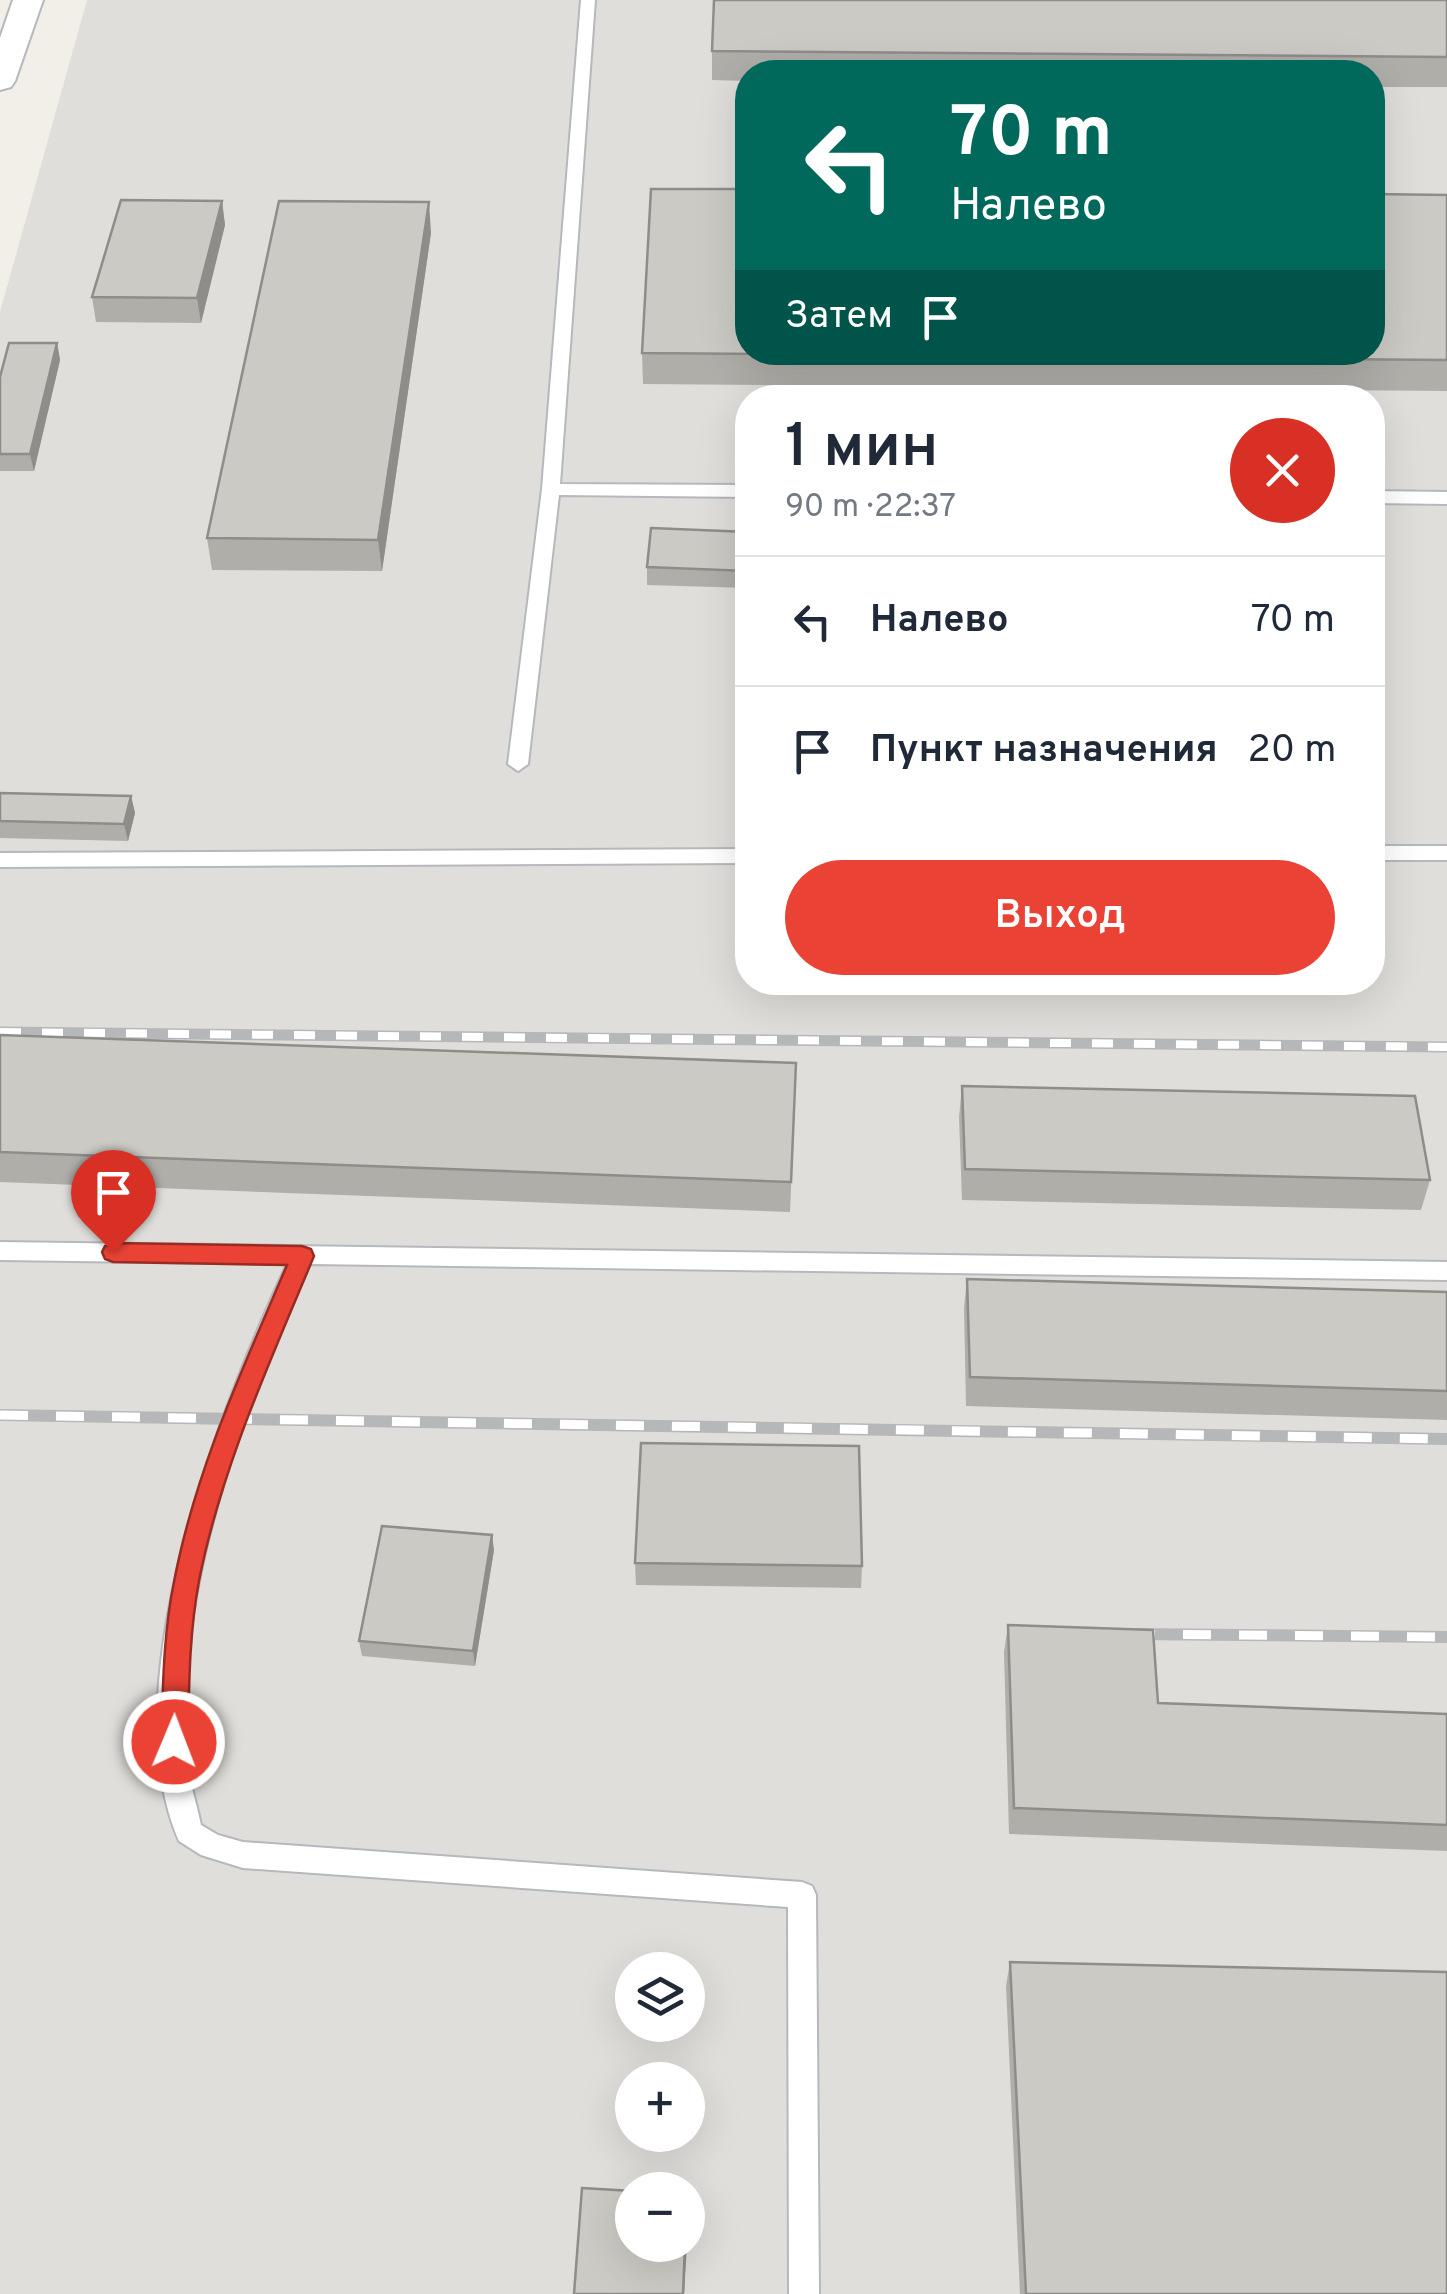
<!DOCTYPE html>
<html lang="ru">
<meta charset="utf-8">
<style>
body{margin:0;font-family:Overpass,sans-serif;background:#f2f2f3;color:#1f2937;height:100vh;display:flex;flex-direction:column;font-size:38px;white-space:nowrap}
*{box-sizing:border-box;margin:0}
p{font-size:32px;color:#747a83}
.icon{flex:none;width:55px;height:55px;fill:none;stroke:currentColor;stroke-width:2;stroke-linecap:round;stroke-linejoin:round}
.map{position:relative;flex:1;overflow:hidden}
.panel{position:absolute;left:735px;top:385px;width:650px;height:610px;display:flex;flex-direction:column;background:#fff;border-radius:40px;box-shadow:0 10px 40px #0002}
.panel>*{flex:none}
.hud{position:absolute;left:735px;top:60px;width:650px;height:305px;border-radius:40px;box-shadow:0 10px 40px #0002;background:#00695c;color:#fff;overflow:hidden}
.controls{position:absolute;left:615px;top:1952px;display:grid;gap:20px}
.controls a{display:grid;place-items:center;width:90px;height:90px;border-radius:50%;background:#fff;box-shadow:0 10px 40px #0002;font-size:50px}
.pin{position:absolute;display:grid;place-items:center;width:85px;height:85px;color:#fff;margin:-102px -42px;border-radius:50% 50% 50% 0;rotate:-45deg;box-shadow:0 0 10px #0007}
.pin .icon{rotate:45deg}
.me{position:absolute;width:110px;margin:-55px;rotate:1deg;stroke-linejoin:round;filter:drop-shadow(0 0 8px #0008)}
.turn{display:flex;align-items:center;gap:35px;height:210px;padding:0 50px;font-size:45px}
.turn .icon{width:130px;height:130px;stroke-width:2.5}
.turn b{display:block;font-size:70px;line-height:85px}
.then{display:flex;align-items:center;height:95px;padding:0 50px;background:#0003;gap:20px;font-size:38px}
.round{display:grid;place-items:center;flex:none;width:105px;height:105px;border-radius:52px;background:#f2f2f3}
.summary{display:flex;align-items:center;justify-content:space-between;height:170px;padding:0 50px}
h1{font-size:60px;font-weight:600;line-height:75px}
.primary-button{display:flex;gap:20px;margin-top:auto;padding:20px 50px}
.primary-button a{flex:1;height:115px;border-radius:60px;background:#ea4335;color:#fff;font-size:40px;font-weight:600;line-height:115px;text-align:center}
ul{padding:0;list-style:none}
li{display:flex;align-items:center;gap:30px;height:130px;padding:0 50px;border-top:2px solid #e0e1e3}
li div{flex:1}
li b{display:block;font-size:38px}
li em{font-style:normal}
.map>svg:first-child{display:block}
.industrial{fill:#e0deda;fill-rule:evenodd}
.lines{fill:none;stroke-linecap:round;stroke-linejoin:round}
.service-casing{stroke:#b5b8bc;stroke-width:4}
.minor-casing{stroke:#b5b8bc;stroke-width:4}
.service{fill:#fff;fill-rule:evenodd}
.minor{fill:#fff;fill-rule:evenodd}
.rail-far1-casing{stroke:#b6b7b8;stroke-width:11}
.rail-casing{stroke:#b6b7b8;stroke-width:12}
.rail-far1{stroke:#fff;stroke-width:8;stroke-dasharray:21;stroke-linecap:butt}
.rail{stroke:#fff;stroke-width:9;stroke-dasharray:28;stroke-linecap:butt}
.wall{fill:#afaea9}
.shaded-wall{fill:#8f8d8a}
.building{fill:#cccac5;stroke:#8f8d8a;stroke-width:2.5}
.route{fill:#ea4335;stroke:#982c22;stroke-width:2.5}
</style>
<div class="map">
<svg width="1447" height="2294" viewBox="0 0 1447 2294">
<rect width="100%" height="100%" fill="#f1efe8"/>
<!-- industrial -->
<path class="industrial" d="M87,0H1447V2294H0V312ZM748,72H1372V352H748ZM748,398H1372V982H748ZM632,1970H688V2025H632ZM632,2080H688V2135H632ZM632,2190H688V2245H632Z"/>
<g class="lines">
<defs>
<g id="service">
<polygon points="581,0 595,0 560,484 748,485 748,497 559,495 528,764 518,771 508,764 542,489"/>
<polygon points="1372,491 1447,492 1447,504 1372,503"/>
<rect x="1372" y="846" width="75" height="14"/>
<polygon points="748,849 748,863 0,867 0,853"/>
<path d="M0,1242L1447,1262V1280L310,1264C242,1414 170,1597 188,1765C190,1785 197,1805 201,1825L218,1835L243,1842L802,1882L812,1886L816,1895L819,2294H789L788,1907L243,1868L201,1855L179,1841C111,1687 220,1408 287,1264L0,1260Z"/>
</g>
<polygon id="minor" points="13,0 43,0 15,81 11,87 0,90 0,38"/>
</defs>
<!-- service casing -->
<use href="#service" class="service-casing"/>
<!-- minor casing -->
<use href="#minor" class="minor-casing"/>
<!-- service -->
<use href="#service" class="service"/>
<!-- minor -->
<use href="#minor" class="minor"/>
<defs>
<polyline id="rail-far1" points="0,1032 1447,1047"/>
<g id="rail">
<polyline points="0,1415 1447,1439"/>
<polyline points="1127,1634 1447,1637"/>
</g>
</defs>
<!-- rail-far1 casing -->
<use href="#rail-far1" class="rail-far1-casing"/>
<!-- rail casing -->
<use href="#rail" class="rail-casing"/>
<!-- rail-far1 -->
<use href="#rail-far1" class="rail-far1"/>
<!-- rail -->
<use href="#rail" class="rail"/>
</g>
<!-- wall -->
<g class="wall">
<polygon points="1447,0 1447,87 1372,87 1372,72 748,72 748,81 712,80 712,51"/>
<polygon points="1447,195 1447,391 643,384 642,353"/>
<polygon points="222,201 225,225 201,323 96,322 92,297"/>
<polygon points="431,233 382,571 212,570 207,538"/>
<polygon points="57,343 60,360 34,471 0,471 0,377"/>
<polygon points="748,532 748,588 647,585 647,567"/>
<polygon points="0,793 131,796 135,813 128,841 0,838"/>
<polygon points="0,1035 796,1063 790,1212 0,1182"/>
<polygon points="962,1086 1430,1180 1421,1210 962,1200 959,1117"/>
<polygon points="967,1279 1447,1292 1447,1420 966,1406 964,1308"/>
<polygon points="494,1550 475,1666 362,1656 359,1641"/>
<polygon points="635,1563 862,1566 861,1588 636,1585"/>
<polygon points="1008,1625 1158,1703 1447,1714 1447,1851 1009,1834 1004,1652"/>
<polygon points="1010,1962 1447,2294 1020,2294 1006,1986"/>
</g>
<!-- shaded-wall -->
<g class="shaded-wall">
<polygon points="222,201 225,225 201,323 197,298"/>
<polygon points="429,202 431,233 382,571 378,540"/>
<polygon points="57,343 60,360 34,471 30,454"/>
<polygon points="131,796 135,813 128,841 124,824"/>
<polygon points="492,1535 494,1550 475,1666 473,1651"/>
<polygon points="685,2245 687,2245 684,2294 683,2294"/>
</g>
<!-- building -->
<g class="building">
<polygon points="714,0 1447,0 1447,57 712,51"/>
<polygon points="651,189 748,189 748,352 1372,352 1372,194 1447,195 1447,360 642,353"/>
<polygon points="121,200 222,201 197,298 92,297"/>
<polygon points="279,201 429,202 378,540 207,538"/>
<polygon points="9,343 57,343 30,454 0,454 0,377"/>
<polygon points="651,528 748,532 748,571 647,567"/>
<polygon points="0,793 131,796 124,824 0,821"/>
<polygon points="0,1035 796,1063 791,1182 0,1152"/>
<polygon points="962,1086 1415,1096 1430,1180 965,1169"/>
<polygon points="967,1279 1447,1292 1447,1391 970,1377"/>
<polygon points="641,1443 859,1446 862,1566 635,1563"/>
<polygon points="382,1526 492,1535 473,1651 359,1641"/>
<polygon points="1008,1625 1153,1630 1158,1703 1447,1714 1447,1825 1014,1808"/>
<polygon points="1010,1962 1447,1972 1447,2294 1026,2294"/>
<polygon points="582,2188 632,2191 632,2245 685,2245 683,2294 574,2294"/>
</g>
<!-- route -->
<path class="route" d="M113,1243L302,1246L311,1249L314,1256C270,1362 221,1468 199,1581C189,1634 189,1688 188,1742L184,1751L174,1754L165,1751L161,1742C163,1689 163,1635 174,1582C195,1471 243,1368 287,1265L113,1262L105,1259L102,1252L105,1246Z"/>
</svg>
<div class="controls">
<a><svg class="icon" aria-label="layers" viewBox="0 0 24 24"><path d="M12 4l9 5-9 5-9-5zM3 14l9 5 9-5"/></svg></a>
<a>+</a>
<a>−</a>
</div>
<div class="pin" style="left:113px;top:1252px;background:#d93025"><svg class="icon" aria-label="arrive" viewBox="0 0 24 24"><path d="M6 21V4h12l-3 4 3 4H6"/></svg></div>
<svg class="me" style="left:174px;top:1742px" viewBox="-20 -20 40 40"><circle r="17" fill="#ea4335" stroke="#fff" stroke-width="3"/><path d="M0-11L8 9 0 5-8 9z" fill="#fff"/></svg>
<div class="hud">
<div class="turn"><svg class="icon" aria-label="left" viewBox="0 0 24 24"><path d="M17 20v-9H6M10 6l-5 5 5 5"/></svg><div><b>70 m</b>Налево</div></div>
<div class="then">Затем<svg class="icon" aria-label="arrive" viewBox="0 0 24 24"><path d="M6 21V4h12l-3 4 3 4H6"/></svg></div>
</div>
<section class="panel">
<div class="summary"><div><h1>1 мин</h1><p>90 m · 22:37</p></div><a class="round" style="background:#d93025;color:#fff"><svg class="icon" aria-label="close" viewBox="0 0 24 24"><path d="M6 6l12 12M18 6L6 18"/></svg></a></div>
<ul>
<li><svg class="icon" aria-label="left" viewBox="0 0 24 24"><path d="M17 20v-9H6M10 6l-5 5 5 5"/></svg><div><b>Налево</b></div><em>70 m</em></li>
<li><svg class="icon" aria-label="arrive" viewBox="0 0 24 24"><path d="M6 21V4h12l-3 4 3 4H6"/></svg><div><b>Пункт назначения</b></div><em>20 m</em></li>
</ul>
<div class="primary-button"><a>Выход</a></div>
</section>
</div>
